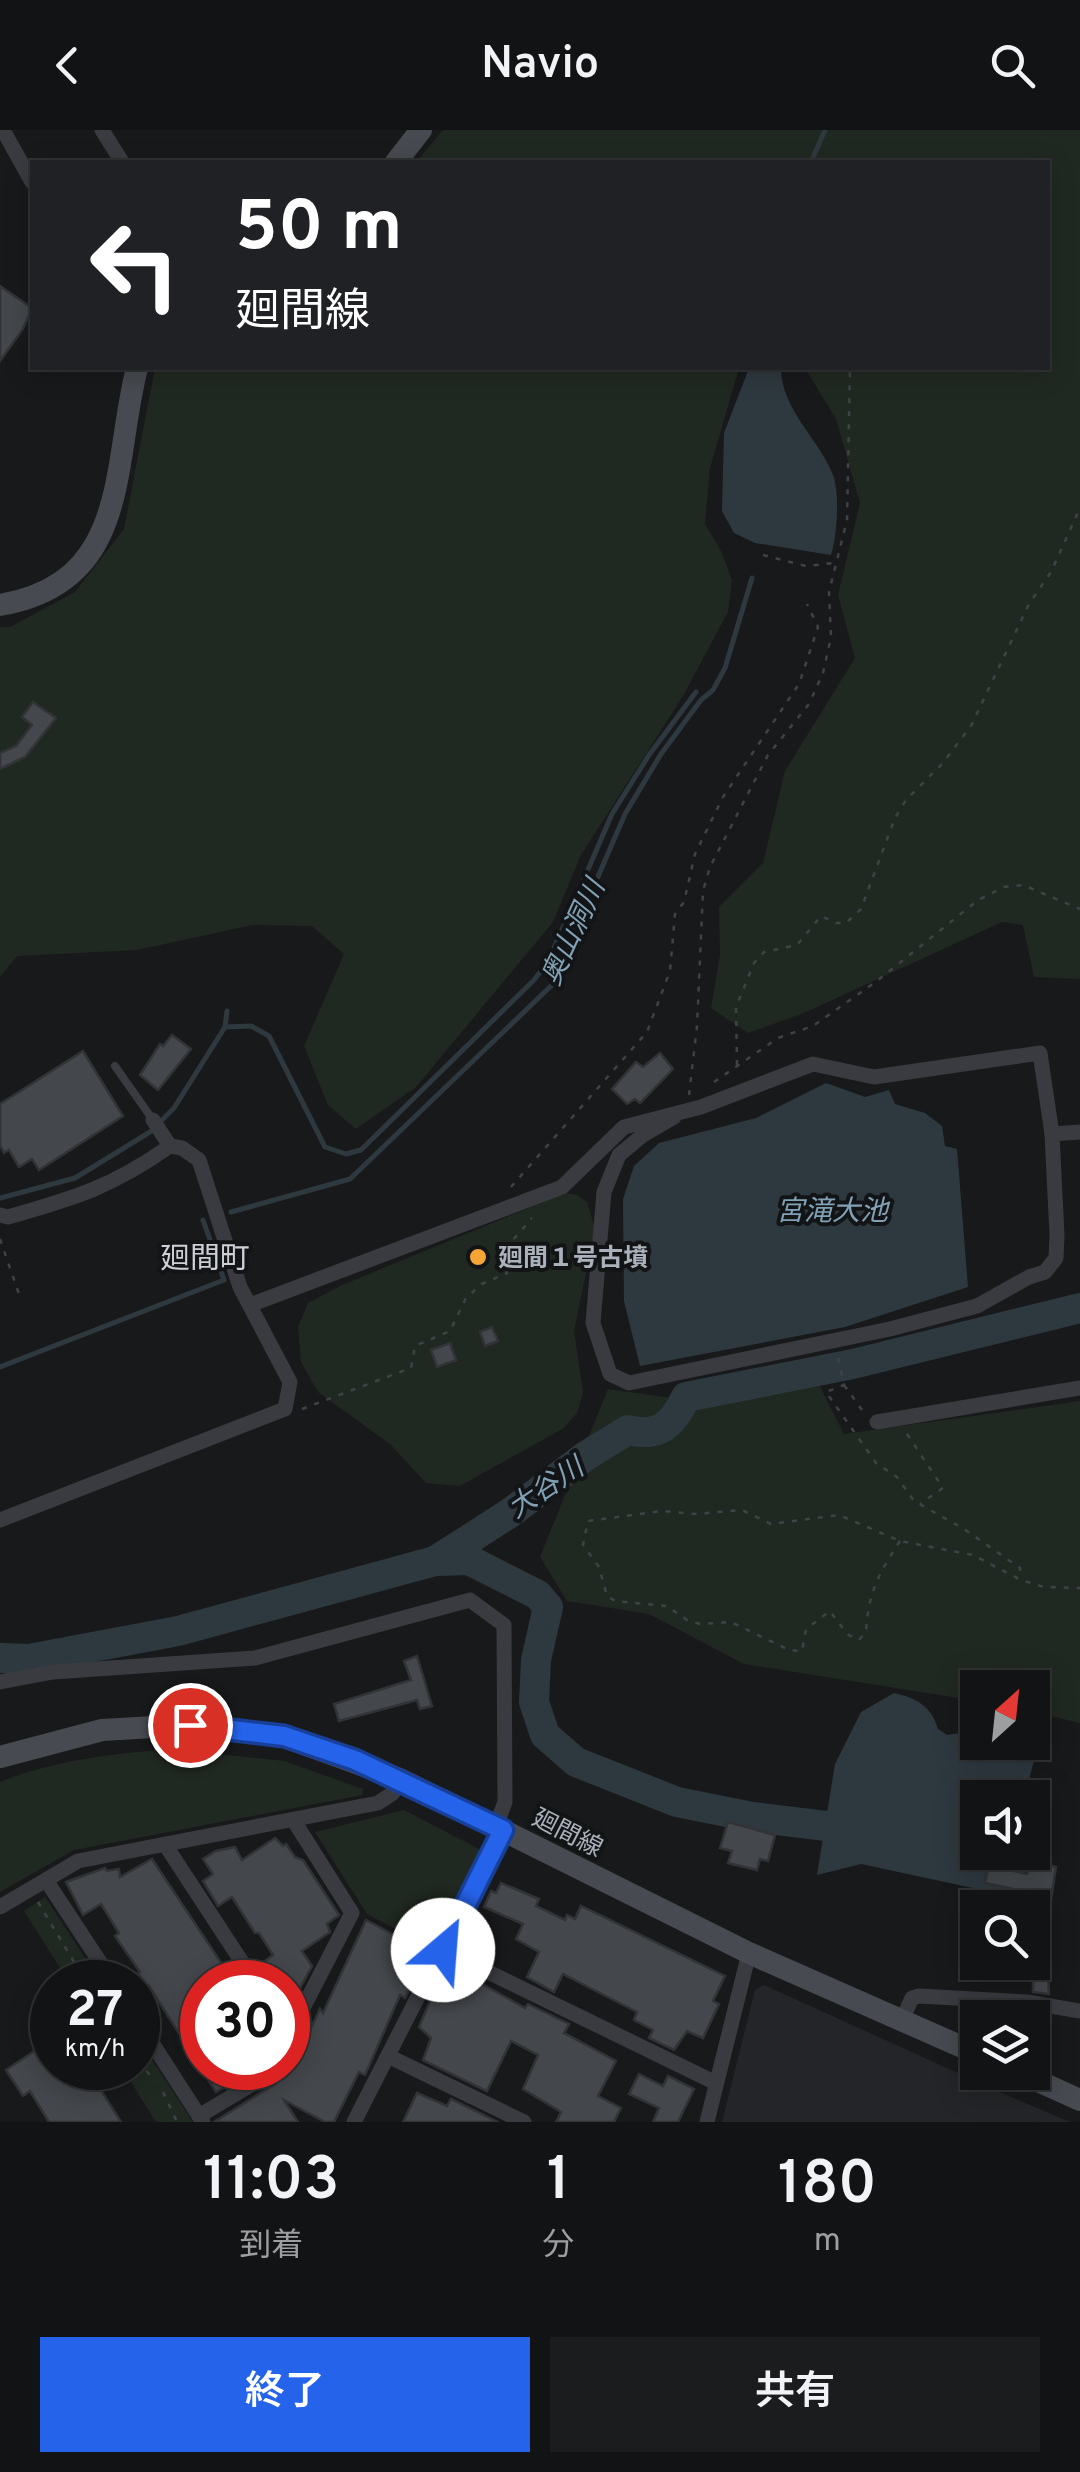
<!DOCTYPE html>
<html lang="ja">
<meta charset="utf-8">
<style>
body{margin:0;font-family:Overpass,"Noto Sans JP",sans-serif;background:#1b1c1d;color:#f1f3f6;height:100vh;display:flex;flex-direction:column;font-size:38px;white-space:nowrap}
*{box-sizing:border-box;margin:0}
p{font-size:32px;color:#9c9ea0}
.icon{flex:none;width:55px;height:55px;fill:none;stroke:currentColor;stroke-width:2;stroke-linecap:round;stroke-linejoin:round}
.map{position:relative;height:1992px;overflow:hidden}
.side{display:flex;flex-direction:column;background:#121314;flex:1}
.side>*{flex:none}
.top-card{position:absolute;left:30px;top:30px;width:1020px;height:210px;border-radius:0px;box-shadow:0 5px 25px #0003,0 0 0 2px #313234;background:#202124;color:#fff;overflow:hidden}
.needle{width:65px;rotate:27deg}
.tools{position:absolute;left:960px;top:1540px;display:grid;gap:20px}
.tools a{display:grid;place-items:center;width:90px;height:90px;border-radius:0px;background:#121314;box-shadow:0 5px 25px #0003,0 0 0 2px #313234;font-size:50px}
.speed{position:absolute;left:30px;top:1830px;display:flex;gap:20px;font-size:50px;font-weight:700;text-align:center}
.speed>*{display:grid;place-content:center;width:130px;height:130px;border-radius:50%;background:#121314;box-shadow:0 5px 25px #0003,0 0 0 2px #313234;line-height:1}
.speed small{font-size:25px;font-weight:400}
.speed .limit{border:15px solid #d22;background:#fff;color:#111}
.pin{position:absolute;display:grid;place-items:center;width:85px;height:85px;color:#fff;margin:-42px;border:5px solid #fff;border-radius:50%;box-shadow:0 2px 10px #0007}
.me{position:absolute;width:110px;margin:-55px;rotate:27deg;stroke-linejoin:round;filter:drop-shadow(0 0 8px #0008)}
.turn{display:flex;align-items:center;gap:35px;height:210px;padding:0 40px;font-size:45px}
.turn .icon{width:130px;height:130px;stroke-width:2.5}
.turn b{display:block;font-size:70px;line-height:85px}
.eta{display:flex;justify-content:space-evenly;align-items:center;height:170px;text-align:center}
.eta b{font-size:60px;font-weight:600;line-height:70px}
.cta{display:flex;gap:20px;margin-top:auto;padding:20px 40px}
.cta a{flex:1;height:115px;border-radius:0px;background:#2563eb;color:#fff;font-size:40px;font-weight:600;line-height:115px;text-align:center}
.cta a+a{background:#1b1c1d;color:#f1f3f6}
header{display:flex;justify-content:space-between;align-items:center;height:130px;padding:0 40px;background:#121314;font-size:45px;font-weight:600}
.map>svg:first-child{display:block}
.built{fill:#242528}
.green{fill:#202921}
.water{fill:#2e393f}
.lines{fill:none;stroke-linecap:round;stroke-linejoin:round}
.stream{stroke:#2e393f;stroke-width:5}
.river{stroke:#2e393f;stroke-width:30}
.building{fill:#44474b;stroke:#323337;stroke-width:2.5}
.path{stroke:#3f4247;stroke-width:2.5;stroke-dasharray:5 8;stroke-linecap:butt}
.lane{stroke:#393b40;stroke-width:8}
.street{stroke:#393b40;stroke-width:15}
.secondary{stroke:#474a50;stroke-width:22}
.route-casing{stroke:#184099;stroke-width:25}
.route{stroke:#2563eb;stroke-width:18}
.poi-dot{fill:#f5a436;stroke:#131416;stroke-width:4}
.labels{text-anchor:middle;stroke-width:8;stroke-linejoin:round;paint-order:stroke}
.poi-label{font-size:25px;font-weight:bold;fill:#aab1ba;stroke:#131416;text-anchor:start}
.street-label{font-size:25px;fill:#aab1ba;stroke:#131416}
.water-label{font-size:28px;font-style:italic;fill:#81a2b6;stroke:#131416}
.quarter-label{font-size:30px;fill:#cccfd6;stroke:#131416}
</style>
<header><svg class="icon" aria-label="back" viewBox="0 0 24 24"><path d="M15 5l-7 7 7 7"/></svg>Navio<svg class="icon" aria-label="search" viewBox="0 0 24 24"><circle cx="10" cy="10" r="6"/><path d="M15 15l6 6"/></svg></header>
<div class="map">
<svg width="1080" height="1992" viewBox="0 0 1080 1992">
<rect width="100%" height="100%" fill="#18191b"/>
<!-- built -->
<polygon class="built" points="764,1855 1002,1963 1070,1992 722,1992 755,1860"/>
<!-- green -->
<g class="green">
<polygon points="443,0 1080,0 1080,849 1034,847 1023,795 1002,792 804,883 748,903 711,878 720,825 719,777 763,733 785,641 855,528 838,465 860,373 836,289 805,238 1048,238 1048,32 416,32"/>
<polygon points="155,238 739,238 710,338 705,394 721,421 732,450 728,482 683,566 581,725 553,792 416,957 356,999 328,975 304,916 344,824 312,796 252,795 137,820 17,826 0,847 0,497 10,497 75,462 124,399"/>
<polygon points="565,1063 577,1065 587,1072 595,1099 574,1201 583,1262 577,1283 564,1298 460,1356 426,1353 390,1314 318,1262 301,1232 298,1197 308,1173 340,1156"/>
<polygon points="816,1249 844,1304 1080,1271 1080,1593 1033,1582 1032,1558 978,1558 977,1571 744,1534 649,1484 567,1471 540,1427 608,1259 693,1271"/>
<path d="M169,1619L284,1631L363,1659L362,1665L74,1720L0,1762V1652C55,1630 111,1624 169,1619Z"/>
<polygon points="404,1680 481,1720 430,1817 367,1784 315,1702"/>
<polygon points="45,1767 101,1852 69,1852 24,1781"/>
<polygon points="138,1908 193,1992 156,1992 122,1938 138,1938"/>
</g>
<!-- water -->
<g class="water">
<path d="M749,238H781C781,279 819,309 833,345C840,363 837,407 831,425L755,413L734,403L722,381L724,303Z"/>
<polygon points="826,953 865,967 889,960 895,974 925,983 942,996 945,1016 957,1019 968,1157 845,1197 640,1236 624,1171 623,1069 634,1036 659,1013 756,988"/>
<path d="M894,1563C917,1568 932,1577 938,1599L947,1605L977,1601L978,1612H1032L1033,1603L1037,1618L1025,1667L978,1668V1722L1011,1723L1001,1764L861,1734L817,1745L835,1634L861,1582Z"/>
</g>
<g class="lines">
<!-- stream -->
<g class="stream">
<polyline points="811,32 825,0"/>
<polyline points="225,897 251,896 269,906 325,1017 346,1024 361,1020 534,850 548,832 612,684 649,625 696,562"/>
<polyline points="0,1068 75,1048 150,1002 174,978 225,897 227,881"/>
<polyline points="231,1082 350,1049 551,856 625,684 661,624 701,570 713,560 725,538 752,448"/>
<polyline points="0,1237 224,1150 203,1090"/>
</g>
<!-- river -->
<g class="river">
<polyline points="435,1431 469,1430 538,1465 548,1477 536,1530 534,1572 545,1605 576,1632 677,1672 752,1687 834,1697"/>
<path d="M0,1528L29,1529L178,1501L435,1431L510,1383L587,1325L628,1300C660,1308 673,1294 686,1267L853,1234L1080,1178"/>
</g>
</g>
<!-- building -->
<g class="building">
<polygon points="0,156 32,178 23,199 0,231"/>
<polygon points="33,572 56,588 25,627 0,639 0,623 16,616 32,595 22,587"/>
<polygon points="172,905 191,919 158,960 140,945 160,914 163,916"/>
<polygon points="83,921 123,986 39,1040 32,1029 19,1037 9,1020 4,1023 0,1015 0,974"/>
<polygon points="660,923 673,939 640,973 635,969 627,974 612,959 636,932 643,937"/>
<polygon points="492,1197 498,1211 485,1216 480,1202"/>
<polygon points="450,1213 456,1230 437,1237 431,1220"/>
<polygon points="417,1526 432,1576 420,1579 417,1570 339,1591 334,1574 411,1550 404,1531"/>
<polygon points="728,1692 775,1705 768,1731 760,1729 757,1740 728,1733 732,1721 720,1718"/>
<polygon points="275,1708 283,1716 286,1714 295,1727 303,1730 339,1785 327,1794 330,1802 302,1821 312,1836 300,1858 288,1867 288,1852 266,1852 258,1836 273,1825 259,1803 255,1803 232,1767 218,1776 203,1751 213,1744 203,1729 216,1721 235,1717 242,1730"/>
<polygon points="990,1728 1003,1731 1001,1738 1027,1744 1033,1733 1056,1737 1046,1802 1049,1864 1033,1862 1032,1778 1018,1778 1022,1761 985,1753"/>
<polygon points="152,1729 234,1852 202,1852 202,1938 258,1938 216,1962 149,1856 147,1857 138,1843 140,1842 115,1806 119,1803 101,1774 83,1785 66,1752 105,1738 107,1741 119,1739 120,1747"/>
<polygon points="501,1753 539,1769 536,1776 565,1790 567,1785 575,1789 581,1776 725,1846 713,1871 719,1874 703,1908 687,1901 674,1920 649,1908 653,1900 634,1890 637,1882 590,1858 563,1844 554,1862 527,1847 539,1822 516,1809 523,1794 484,1777 491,1761 496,1763"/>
<polygon points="366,1790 398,1807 400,1810 393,1823 403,1829 400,1833 414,1840 407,1853 411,1856 405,1868 400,1865 365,1945 359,1942 334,1992 325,1992 284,1970 298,1992 214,1992 275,1954 288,1933 293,1935 320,1879 323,1883"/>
<polygon points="452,1837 525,1878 528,1874 569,1894 564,1903 616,1931 598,1966 621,1978 614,1992 556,1992 561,1982 523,1959 538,1925 511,1911 487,1961 423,1930 431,1908 419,1897 439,1850 444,1853"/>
<polygon points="52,1909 52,1938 97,1938 103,1946 95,1951 121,1992 49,1992 30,1961 23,1966 6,1940"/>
<polygon points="639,1944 663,1956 668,1946 694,1959 678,1992 653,1992 659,1978 629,1964"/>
<polygon points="417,1963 447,1976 451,1969 498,1992 403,1992"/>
</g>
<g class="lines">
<!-- path -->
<g class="path">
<polyline points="763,425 806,436 834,433"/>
<polyline points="737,935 736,877 754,833 764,822 797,815 821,786 836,793 846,793 861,779 895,688 906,670 942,634 971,596 1029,474 1051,442 1080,378"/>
<polyline points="714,952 778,908 813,896 877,851 978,770 1004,757 1023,755 1080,779"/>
<polyline points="689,965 697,896 703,761 710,737 768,625 809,574 823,543 831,507 829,462 847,390 850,238"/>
<polyline points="511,1057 647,902 670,841 675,784 684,772 695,724 723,667 799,554 818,497 807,474"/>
<polyline points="0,1109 20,1167"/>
<polyline points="838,1228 844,1255 826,1262 876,1333 897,1347 914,1371 964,1399 1020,1438 1021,1448"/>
<polyline points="844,1255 862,1280"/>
<polyline points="302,1279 411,1238 415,1216 450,1201 466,1168 482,1154 507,1143 506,1118 532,1088"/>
<polyline points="907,1304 943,1358 920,1374"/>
<path d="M900,1411C879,1443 868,1463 866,1502L859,1510L847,1504L830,1481L806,1499L802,1521L789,1520L731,1492L700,1494L687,1490L667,1476L615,1471L607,1466L599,1437L583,1415L588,1391L662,1381L695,1384L742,1380L771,1394L839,1385L900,1411L973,1425L1021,1450L1044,1457L1080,1458"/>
<polyline points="38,1772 86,1852"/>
<polyline points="138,1931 155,1951"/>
<polyline points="163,1962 177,1992"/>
</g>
<!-- lane -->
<g class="lane">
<polyline points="115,936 153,990"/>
<polyline points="990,1888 1006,1888"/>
<polyline points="1032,1889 1042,1889 1049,1875"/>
<polyline points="964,1913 969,1900 978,1894"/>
</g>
<!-- street -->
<g class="street">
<polyline points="3,0 32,52"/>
<polyline points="102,0 122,32"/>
<polyline points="674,987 643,1005 619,1025 604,1062 593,1193 610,1244 629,1253 890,1199 977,1176 1029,1147 1045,1142 1056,1128 1057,1105 1052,1004"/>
<path d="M0,1085L8,1087C75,1068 112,1057 170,1016"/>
<polyline points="250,1175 562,1057 624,997 701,977 813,934 874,947 1040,923 1052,1004 1080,1002"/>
<polyline points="877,1292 1080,1258"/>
<polyline points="0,1390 285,1279 290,1252 240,1157 199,1030 182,1018 170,1016 153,990"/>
<polyline points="0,1552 53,1542 255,1528 470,1470 504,1495 505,1672 496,1696"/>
<polyline points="166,1716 255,1852"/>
<polyline points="46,1750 113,1852"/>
<polyline points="0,1777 78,1731 378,1673 393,1663 400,1649"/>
<polyline points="443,1820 716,1953"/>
<polyline points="138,1891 203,1992"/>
<polyline points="901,1892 912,1868 919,1866 1027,1872 1080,1881"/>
<polyline points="288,1907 352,1783 294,1691"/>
<polyline points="388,1926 524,1992"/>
<polyline points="199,1986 269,1944 272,1938"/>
<polyline points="354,1992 503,1700"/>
<polyline points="707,1992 749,1823"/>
</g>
<!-- secondary -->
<g class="secondary">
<polyline points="396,32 421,0"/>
<path d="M0,475C131,453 112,335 137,238"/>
<polyline points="0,1627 102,1600 189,1595 284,1607 400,1649 749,1823 978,1924"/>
<polyline points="1018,1942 1080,1970"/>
</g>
</g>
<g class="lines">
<defs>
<polyline id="route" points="190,1595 284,1606 355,1630 503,1700 443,1820"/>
</defs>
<!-- route casing -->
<use href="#route" class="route-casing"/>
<!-- route -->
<use href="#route" class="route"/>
</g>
<!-- markers -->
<circle class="poi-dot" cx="478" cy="1127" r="10"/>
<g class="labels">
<!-- poi labels -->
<g class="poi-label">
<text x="498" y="1136">廻間１号古墳</text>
</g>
<!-- street labels -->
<g class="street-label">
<text transform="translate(568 1702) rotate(27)" y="9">廻間線</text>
</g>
<!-- water labels -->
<g class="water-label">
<text transform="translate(572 802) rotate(-65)" y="10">奥山洞川</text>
<text x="832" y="1090">宮滝大池</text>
<text transform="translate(545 1357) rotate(-34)" y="10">大谷川</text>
</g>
<!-- quarter labels -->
<g class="quarter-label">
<text x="205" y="1138">廻間町</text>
</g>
</g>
</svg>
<div class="tools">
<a><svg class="needle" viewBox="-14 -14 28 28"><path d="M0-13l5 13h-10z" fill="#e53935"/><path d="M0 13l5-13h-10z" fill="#9c9ea0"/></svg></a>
<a><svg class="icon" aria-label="sound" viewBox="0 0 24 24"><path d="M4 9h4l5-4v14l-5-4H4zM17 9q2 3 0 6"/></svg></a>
<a><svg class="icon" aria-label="search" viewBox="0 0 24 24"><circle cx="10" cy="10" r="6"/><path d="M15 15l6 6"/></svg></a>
<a><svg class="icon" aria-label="layers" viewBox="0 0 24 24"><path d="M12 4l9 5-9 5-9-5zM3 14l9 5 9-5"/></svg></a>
</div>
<div class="speed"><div>27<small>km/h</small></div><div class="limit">30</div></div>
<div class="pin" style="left:190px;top:1595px;background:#d93025"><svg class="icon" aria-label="arrive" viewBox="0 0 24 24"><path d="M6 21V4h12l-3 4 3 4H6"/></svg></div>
<svg class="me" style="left:443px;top:1820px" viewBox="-20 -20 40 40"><circle r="19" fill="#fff"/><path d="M0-13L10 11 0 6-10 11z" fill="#2563eb"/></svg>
<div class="top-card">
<div class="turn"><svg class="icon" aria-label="left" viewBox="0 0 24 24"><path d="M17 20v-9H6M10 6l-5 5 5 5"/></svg><div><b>50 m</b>廻間線</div></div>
</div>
</div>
<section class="side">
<div class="eta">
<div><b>11:03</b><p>到着</p></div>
<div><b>1</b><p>分</p></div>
<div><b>180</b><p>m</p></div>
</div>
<div class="cta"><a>終了</a><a>共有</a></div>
</section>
